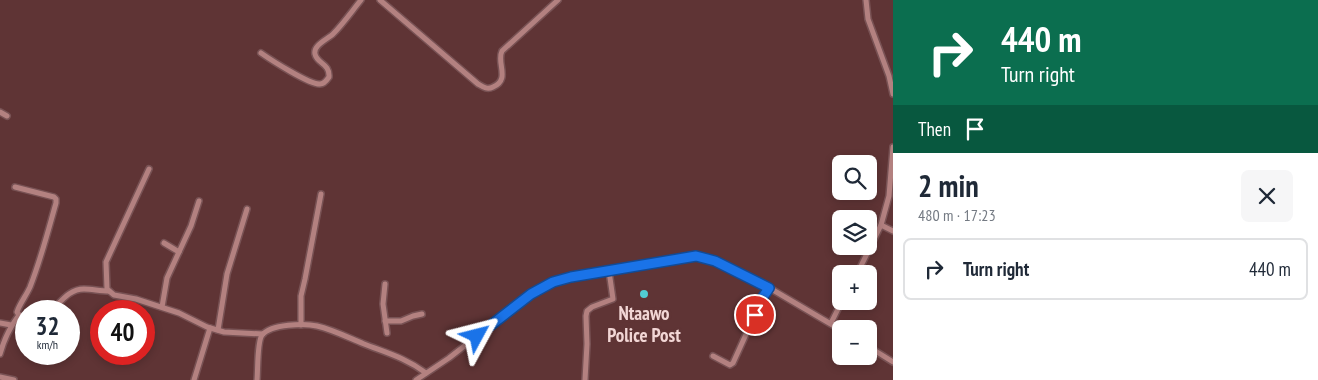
<!DOCTYPE html>
<meta charset="utf-8">
<style>
body{margin:0;font-family:"PT Sans Narrow",sans-serif;background:#f6f6f7;color:#1f2937;height:100vh;display:flex;flex-direction:column;font-size:19px;white-space:nowrap}
*{box-sizing:border-box;margin:0}
p{font-size:16px;color:#747a83}
.icon{flex:none;width:28px;height:28px;fill:none;stroke:currentColor;stroke-width:2;stroke-linecap:round;stroke-linejoin:round}
.map{position:relative;flex:1;overflow:hidden}
.drawer{display:flex;flex-direction:column;background:#fff;width:425px}
.drawer>*{flex:none}
.hud{background:#0b6e4f;color:#fff;overflow:hidden}
.tools{position:absolute;left:832px;top:155px;display:grid;gap:10px}
.tools a{display:grid;place-items:center;width:45px;height:45px;border-radius:8px;background:#fff;box-shadow:0 2px 8px #0003;font-size:25px}
.speed{position:absolute;left:15px;top:300px;display:flex;gap:10px;font-size:25px;font-weight:700;text-align:center}
.speed>*{display:grid;place-content:center;width:65px;height:65px;border-radius:50%;background:#fff;box-shadow:0 2px 8px #0003;line-height:1}
.speed small{font-size:12px;font-weight:400}
.speed .limit{border:8px solid #d22;background:#fff;color:#111}
.pin{position:absolute;display:grid;place-items:center;width:42px;height:42px;color:#fff;margin:-21px;border:2px solid #fff;border-radius:50%;box-shadow:0 1px 5px #0007}
.me{position:absolute;width:55px;margin:-28px;rotate:52deg;stroke-linejoin:round;filter:drop-shadow(0 0 4px #0008)}
.turn{display:flex;align-items:center;gap:18px;height:105px;padding:0 25px;font-size:22px}
.turn .icon{width:65px;height:65px;stroke-width:2.5}
.turn b{display:block;font-size:35px;line-height:42px}
.then{display:flex;align-items:center;height:48px;padding:0 25px;background:#0003;gap:10px;font-size:19px}
.round{display:grid;place-items:center;flex:none;width:52px;height:52px;border-radius:8px;background:#f6f6f7}
.head{display:flex;align-items:center;justify-content:space-between;height:85px;padding:0 25px}
h1{font-size:30px;font-weight:600;line-height:38px}
ul{padding:0;list-style:none}
li{display:flex;align-items:center;gap:15px;height:62px;margin:0 10px 8px;padding:0 15px;border:2px solid #e0e1e3;border-radius:8px}
li div{flex:1}
li b{display:block;font-size:19px}
li em{font-style:normal}
main{display:flex;flex:1;min-height:0}
.map>svg:first-child{display:block}
.lines{fill:none;stroke-linecap:round;stroke-linejoin:round}
.minor-casing{stroke:#785254;stroke-width:8}
.minor{stroke:#b38180;stroke-width:5}
.route-casing{stroke:#114b97;stroke-width:12}
.route{stroke:#1a73e8;stroke-width:9}
.poi-dot{fill:#51ccd2;stroke:#5f3435;stroke-width:2}
.labels{text-anchor:middle;stroke-width:5;stroke-linejoin:round;paint-order:stroke}
.poi-label{font-size:19px;font-weight:bold;fill:#f2d6d5;stroke:#5f3435}
</style>
<main>
<div class="map">
<svg width="893" height="380" viewBox="0 0 893 380">
<rect width="100%" height="100%" fill="#5f3435"/>
<g class="lines">
<defs>
<g id="minor">
<path d="M380,0L478,84C483,87 487,90 493,87C511,79 496,63 502,51L558,0"/>
<polyline points="866,0 868,19 889,76 893,94"/>
<path d="M261,53C271,60 310,85 320,84C324,84 327,80 329,77C330,63 317,64 315,54C313,45 328,39 333,34C343,24 352,11 361,0"/>
<polyline points="0,112 7,116"/>
<polyline points="149,169 106,262 107,289 114,295 136,299 179,313 207,327 224,332 263,334"/>
<path d="M15,187L54,197L56,199V203C48,231 41,259 30,287C26,296 20,303 17,312L19,315L26,319"/>
<polyline points="881,225 893,231"/>
<polyline points="164,243 179,252"/>
<polyline points="857,274 881,225 889,196 893,147"/>
<polyline points="385,284 383,304 387,333"/>
<polyline points="162,307 167,278 191,226 199,201"/>
<path d="M51,311C61,302 69,289 84,289C92,289 100,291 109,291"/>
<polyline points="385,321 401,321 413,316 422,314"/>
<polyline points="0,323 11,325"/>
<polyline points="831,323 842,301"/>
<polyline points="301,325 301,296 305,279 321,194"/>
<polyline points="218,330 227,274 247,209"/>
<polyline points="869,347 893,362"/>
<path d="M0,354C4,339 10,327 19,315"/>
<polyline points="713,356 730,365 733,363 763,297 769,288"/>
<polyline points="0,377 14,380"/>
<polyline points="194,380 210,328"/>
<path d="M257,380C258,370 257,342 262,335C271,324 305,323 317,326C334,330 349,338 364,344C387,353 406,358 426,373"/>
<polyline points="416,380 449,358 531,294 553,282 571,277 696,256 715,261 761,283 841,330"/>
<polyline points="585,380 587,344 586,316 587,311 592,307 613,299 609,271"/>
</g>
</defs>
<!-- minor casing -->
<use href="#minor" class="minor-casing"/>
<!-- minor -->
<use href="#minor" class="minor"/>
</g>
<g class="lines">
<defs>
<polyline id="route" points="477,336 531,294 553,282 571,277 696,256 715,261 769,288 763,297 755,315"/>
</defs>
<!-- route casing -->
<use href="#route" class="route-casing"/>
<!-- route -->
<use href="#route" class="route"/>
</g>
<!-- markers -->
<circle class="poi-dot" cx="644" cy="294" r="5"/>
<g class="labels">
<!-- poi labels -->
<g class="poi-label">
<text x="644" y="320">Ntaawo<tspan x="644" dy="22">Police Post</tspan></text>
</g>
</g>
</svg>
<div class="tools">
<a><svg class="icon" aria-label="search" viewBox="0 0 24 24"><circle cx="10" cy="10" r="6"/><path d="M15 15l6 6"/></svg></a>
<a><svg class="icon" aria-label="layers" viewBox="0 0 24 24"><path d="M12 4l9 5-9 5-9-5zM3 14l9 5 9-5"/></svg></a>
<a>+</a>
<a>−</a>
</div>
<div class="speed"><div>32<small>km/h</small></div><div class="limit">40</div></div>
<div class="pin" style="left:755px;top:315px;background:#d93025"><svg class="icon" aria-label="arrive" viewBox="0 0 24 24"><path d="M6 21V4h12l-3 4 3 4H6"/></svg></div>
<svg class="me" style="left:477px;top:336px" viewBox="-20 -20 40 40"><path d="M0-17L14 15 0 8-14 15z" fill="#1a73e8" stroke="#fff" stroke-width="4"/></svg>
</div>
<section class="drawer">
<div class="hud">
<div class="turn"><svg class="icon" aria-label="right" viewBox="0 0 24 24"><path d="M7 20v-9h11M14 6l5 5-5 5"/></svg><div><b>440 m</b>Turn right</div></div>
<div class="then">Then<svg class="icon" aria-label="arrive" viewBox="0 0 24 24"><path d="M6 21V4h12l-3 4 3 4H6"/></svg></div>
</div>
<div class="head"><div><h1>2 min</h1><p>480 m · 17:23</p></div><a class="round"><svg class="icon" aria-label="close" viewBox="0 0 24 24"><path d="M6 6l12 12M18 6L6 18"/></svg></a></div>
<ul>
<li><svg class="icon" aria-label="right" viewBox="0 0 24 24"><path d="M7 20v-9h11M14 6l5 5-5 5"/></svg><div><b>Turn right</b></div><em>440 m</em></li>
</ul>
</section>
</main>
